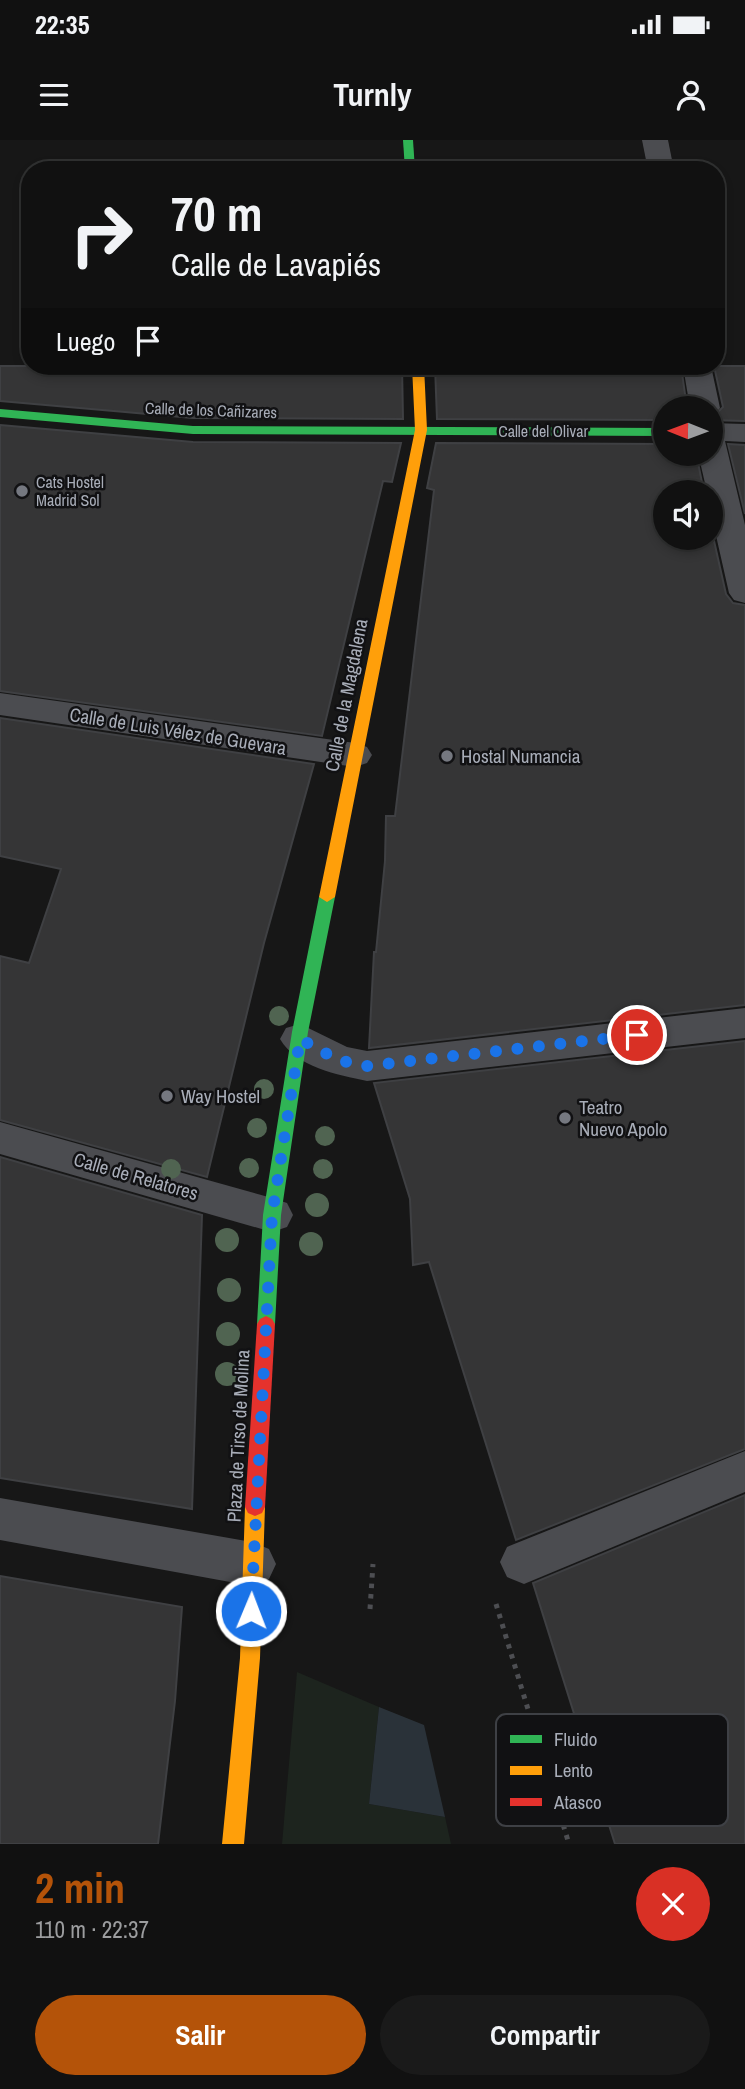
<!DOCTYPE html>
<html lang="es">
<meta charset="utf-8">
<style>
body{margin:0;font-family:"Archivo Narrow",sans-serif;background:#1a1a1a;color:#f1f3f6;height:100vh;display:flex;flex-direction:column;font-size:26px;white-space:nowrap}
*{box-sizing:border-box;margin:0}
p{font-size:23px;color:#9c9d9f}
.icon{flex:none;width:38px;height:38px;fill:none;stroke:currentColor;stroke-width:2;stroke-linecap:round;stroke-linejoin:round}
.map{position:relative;height:1704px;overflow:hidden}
.details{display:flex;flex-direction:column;background:#111;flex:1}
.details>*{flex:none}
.banner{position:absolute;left:21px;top:21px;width:704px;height:214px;border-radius:28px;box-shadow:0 4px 10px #0003,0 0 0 2px #303131;background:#111;color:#f1f3f6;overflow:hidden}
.needle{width:46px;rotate:271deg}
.controls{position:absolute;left:653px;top:256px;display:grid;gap:14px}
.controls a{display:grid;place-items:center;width:70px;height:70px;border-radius:50%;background:#111;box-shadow:0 4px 10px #0003,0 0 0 2px #303131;font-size:35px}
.pin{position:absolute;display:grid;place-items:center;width:60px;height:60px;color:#fff;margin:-30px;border:4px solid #fff;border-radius:50%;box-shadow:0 2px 7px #0007}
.me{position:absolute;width:77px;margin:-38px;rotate:1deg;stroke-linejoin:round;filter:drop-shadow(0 0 5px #0008)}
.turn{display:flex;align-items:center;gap:24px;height:147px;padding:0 35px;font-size:32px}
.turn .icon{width:91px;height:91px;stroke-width:2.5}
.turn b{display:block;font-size:49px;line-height:60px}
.then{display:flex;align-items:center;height:66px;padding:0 35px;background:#0003;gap:14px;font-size:26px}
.round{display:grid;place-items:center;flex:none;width:74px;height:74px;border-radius:37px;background:#1a1a1a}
.head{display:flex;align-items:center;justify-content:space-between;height:119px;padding:0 35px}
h1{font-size:42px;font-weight:700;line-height:52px;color:#b45309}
.primary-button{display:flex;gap:14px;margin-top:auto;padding:14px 35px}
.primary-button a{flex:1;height:80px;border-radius:42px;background:#b45309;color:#fff;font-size:28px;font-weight:700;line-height:80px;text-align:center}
.primary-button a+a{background:#1a1a1a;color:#f1f3f6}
.status{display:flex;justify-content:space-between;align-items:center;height:49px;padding:0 35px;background:#111;direction:ltr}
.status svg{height:19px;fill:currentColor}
header{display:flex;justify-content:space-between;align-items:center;height:91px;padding:0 35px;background:#111;font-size:32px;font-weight:700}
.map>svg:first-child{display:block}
.green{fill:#1d241e}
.water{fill:#2a3239}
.building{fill:#353536;stroke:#3f4043;stroke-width:2}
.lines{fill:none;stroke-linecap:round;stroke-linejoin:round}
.path{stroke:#4d4e52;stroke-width:5;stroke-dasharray:4.5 6;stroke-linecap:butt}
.street{fill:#4b4c50;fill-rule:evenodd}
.fast{fill:#30b455;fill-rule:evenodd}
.slow{fill:#ff9f0a;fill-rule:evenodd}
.jam{fill:#e5322d;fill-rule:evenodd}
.tree{fill:#506451}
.route{stroke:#1a73e8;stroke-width:12;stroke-dasharray:0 21.6}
.poi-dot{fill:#757880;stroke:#111113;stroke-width:2.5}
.labels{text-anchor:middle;stroke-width:5;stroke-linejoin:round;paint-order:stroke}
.far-street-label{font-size:16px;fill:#a8adb8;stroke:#111113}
.far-poi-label{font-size:16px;fill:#a8adb8;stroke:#111113;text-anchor:start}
.street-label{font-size:19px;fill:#a8adb8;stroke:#111113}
.poi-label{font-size:19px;fill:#a8adb8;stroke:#111113;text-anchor:start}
.key{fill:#111113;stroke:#3e4045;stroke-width:2}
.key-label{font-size:19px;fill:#a8adb8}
</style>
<div class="status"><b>22:35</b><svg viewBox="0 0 49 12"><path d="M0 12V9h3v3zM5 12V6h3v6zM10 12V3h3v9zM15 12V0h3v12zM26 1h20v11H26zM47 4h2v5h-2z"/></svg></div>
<header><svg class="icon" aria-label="menu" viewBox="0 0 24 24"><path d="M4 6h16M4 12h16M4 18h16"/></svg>Turnly<svg class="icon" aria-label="person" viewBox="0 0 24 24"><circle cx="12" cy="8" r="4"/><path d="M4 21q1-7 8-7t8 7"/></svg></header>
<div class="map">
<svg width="745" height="1704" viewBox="0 0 745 1704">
<rect width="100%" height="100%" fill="#171717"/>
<!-- green -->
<polygon class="green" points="297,1532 379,1567 369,1664 445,1677 451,1704 282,1704"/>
<!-- water -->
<polygon class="water" points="379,1567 424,1585 445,1677 369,1664"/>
<!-- building -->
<g class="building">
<polygon points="0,226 402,226 403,279 193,278 0,261"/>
<polygon points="435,226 681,226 687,268 665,268 665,280 437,279"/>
<polygon points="714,226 745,226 745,281 710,280 723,267"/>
<polygon points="0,285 193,302 401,303 392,342 383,341 322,596 0,551"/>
<polygon points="436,303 665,304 665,313 696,313 704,352 665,352 665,397 710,397 710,383 726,454 733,463 745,465 745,865 369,908 374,812 376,812 385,721 386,676 395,676 434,350 427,348"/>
<polygon points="728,304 745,305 745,374"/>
<polygon points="0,578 314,624 264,803 207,1037 0,980 0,816 29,823 61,729 0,716"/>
<polygon points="745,901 745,1309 516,1400 429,1122 413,1125 410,1059 374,943"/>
<polygon points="0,1017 202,1075 192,1369 0,1338"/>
<polygon points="745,1355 745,1704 615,1704 533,1443"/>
<polygon points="0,1436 182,1467 175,1561 158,1704 0,1704"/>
</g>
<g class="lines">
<!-- path -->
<g class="path">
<polyline points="496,1464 569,1704"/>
<polyline points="370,1469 373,1424"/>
</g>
<!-- street -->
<g class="street">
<polygon points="642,0 668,0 674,30 648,30"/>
<polygon points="683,226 711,226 720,268 715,274 710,275 710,268 690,268"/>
<polygon points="710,283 745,284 745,302 725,301 745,385 745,463 734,460 729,453 710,369 710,352 707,352 698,313 710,313"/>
<polygon points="0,553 355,603 367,607 372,615 367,623 355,627 0,575"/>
<path d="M745,868V898L367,941C338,935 296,927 280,899L286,888L300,884L347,907L367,911Z"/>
<polygon points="0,982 272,1058 287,1063 293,1075 287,1087 272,1092 0,1014"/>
<polygon points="745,1311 745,1352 524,1444 507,1437 500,1422 507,1407"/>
<polygon points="0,1358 252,1402 269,1409 276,1424 269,1439 252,1446 0,1400"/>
</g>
<!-- fast -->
<g class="fast">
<polygon points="403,0 413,0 415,30 405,30"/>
<polygon points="0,269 193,286 665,288 665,296 193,294 0,277"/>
<polygon points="327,752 335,757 308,892 281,1075 275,1184 272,1189 266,1192 260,1189 257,1184 263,1075 292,892 319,757"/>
</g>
<!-- slow -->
<g class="slow">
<polygon points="412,226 424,226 427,290 335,757 327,762 319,757 415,290"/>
<polygon points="255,1358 262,1361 265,1367 260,1518 244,1704 222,1704 240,1518 245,1367 248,1361"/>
</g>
<!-- jam -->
<polygon class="jam" points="266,1176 272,1179 275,1184 265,1367 262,1373 255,1376 248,1373 245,1367 257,1184 260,1179"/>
</g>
<!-- trees -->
<g class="tree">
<circle cx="279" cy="876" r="10"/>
<circle cx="264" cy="949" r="10"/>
<circle cx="257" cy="988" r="10"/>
<circle cx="325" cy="996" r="10"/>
<circle cx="249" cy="1028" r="10"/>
<circle cx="171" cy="1029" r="10"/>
<circle cx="323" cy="1029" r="10"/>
<circle cx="317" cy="1065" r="12"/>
<circle cx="227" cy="1100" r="12"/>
<circle cx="311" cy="1104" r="12"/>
<circle cx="229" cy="1150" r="12"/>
<circle cx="228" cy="1194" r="12"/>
<circle cx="227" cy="1234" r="12"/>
</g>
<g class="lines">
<!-- route -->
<polyline class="route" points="251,1471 272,1075 300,899 338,920 367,926 637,895"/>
</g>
<!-- markers -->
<g class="poi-dot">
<circle cx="22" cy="351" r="7"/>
<circle cx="447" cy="616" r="7"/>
<circle cx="167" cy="956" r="7"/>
<circle cx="565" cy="978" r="7"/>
</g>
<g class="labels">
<!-- far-street labels -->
<g class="far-street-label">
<text transform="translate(211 270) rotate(2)" y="6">Calle de los Cañizares</text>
<text x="543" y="297">Calle del Olivar</text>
</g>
<!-- far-poi labels -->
<g class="far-poi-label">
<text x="36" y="348">Cats Hostel<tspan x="36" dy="18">Madrid Sol</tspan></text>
</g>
<!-- street labels -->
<g class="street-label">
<text transform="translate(346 555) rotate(-79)" y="7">Calle de la Magdalena</text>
<text transform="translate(178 591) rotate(9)" y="7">Calle de Luis Vélez de Guevara</text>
<text transform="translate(136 1036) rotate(16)" y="7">Calle de Relatores</text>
<text transform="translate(238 1296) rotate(-87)" y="7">Plaza de Tirso de Molina</text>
</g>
<!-- poi labels -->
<g class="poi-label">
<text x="461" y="623">Hostal Numancia</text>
<text x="181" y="963">Way Hostel</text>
<text x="579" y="974">Teatro<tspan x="579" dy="22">Nuevo Apolo</tspan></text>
</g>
</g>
<!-- legend -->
<rect x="496" y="1574" width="232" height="112" rx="10" class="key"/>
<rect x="510" y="1595" width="32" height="8" fill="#30b455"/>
<rect x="510" y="1626" width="32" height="9" fill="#ff9f0a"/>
<rect x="510" y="1658" width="32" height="8" fill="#e5322d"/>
<g class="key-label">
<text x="554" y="1606">Fluido</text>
<text x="554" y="1637">Lento</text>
<text x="554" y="1669">Atasco</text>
</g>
</svg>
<div class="controls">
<a><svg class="needle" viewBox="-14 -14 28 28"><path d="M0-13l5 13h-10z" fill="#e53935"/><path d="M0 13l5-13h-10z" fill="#9c9d9f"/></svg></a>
<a><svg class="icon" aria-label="sound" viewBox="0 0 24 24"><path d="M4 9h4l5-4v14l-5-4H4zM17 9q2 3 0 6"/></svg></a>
</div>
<div class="pin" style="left:637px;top:895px;background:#d93025"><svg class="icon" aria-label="arrive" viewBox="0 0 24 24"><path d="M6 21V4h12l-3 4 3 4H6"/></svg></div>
<svg class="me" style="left:251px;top:1471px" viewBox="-20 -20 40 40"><circle r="17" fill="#1a73e8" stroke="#fff" stroke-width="3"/><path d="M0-11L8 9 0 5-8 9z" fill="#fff"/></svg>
<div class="banner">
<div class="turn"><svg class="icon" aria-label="right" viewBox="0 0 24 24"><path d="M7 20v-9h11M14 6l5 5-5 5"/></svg><div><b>70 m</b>Calle de Lavapiés</div></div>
<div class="then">Luego<svg class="icon" aria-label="arrive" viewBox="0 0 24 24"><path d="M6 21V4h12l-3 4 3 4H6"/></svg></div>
</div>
</div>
<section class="details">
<div class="head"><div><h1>2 min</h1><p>110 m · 22:37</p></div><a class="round" style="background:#d93025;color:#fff"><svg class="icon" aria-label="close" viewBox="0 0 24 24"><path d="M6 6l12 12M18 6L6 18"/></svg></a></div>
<div class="primary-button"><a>Salir</a><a>Compartir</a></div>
</section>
